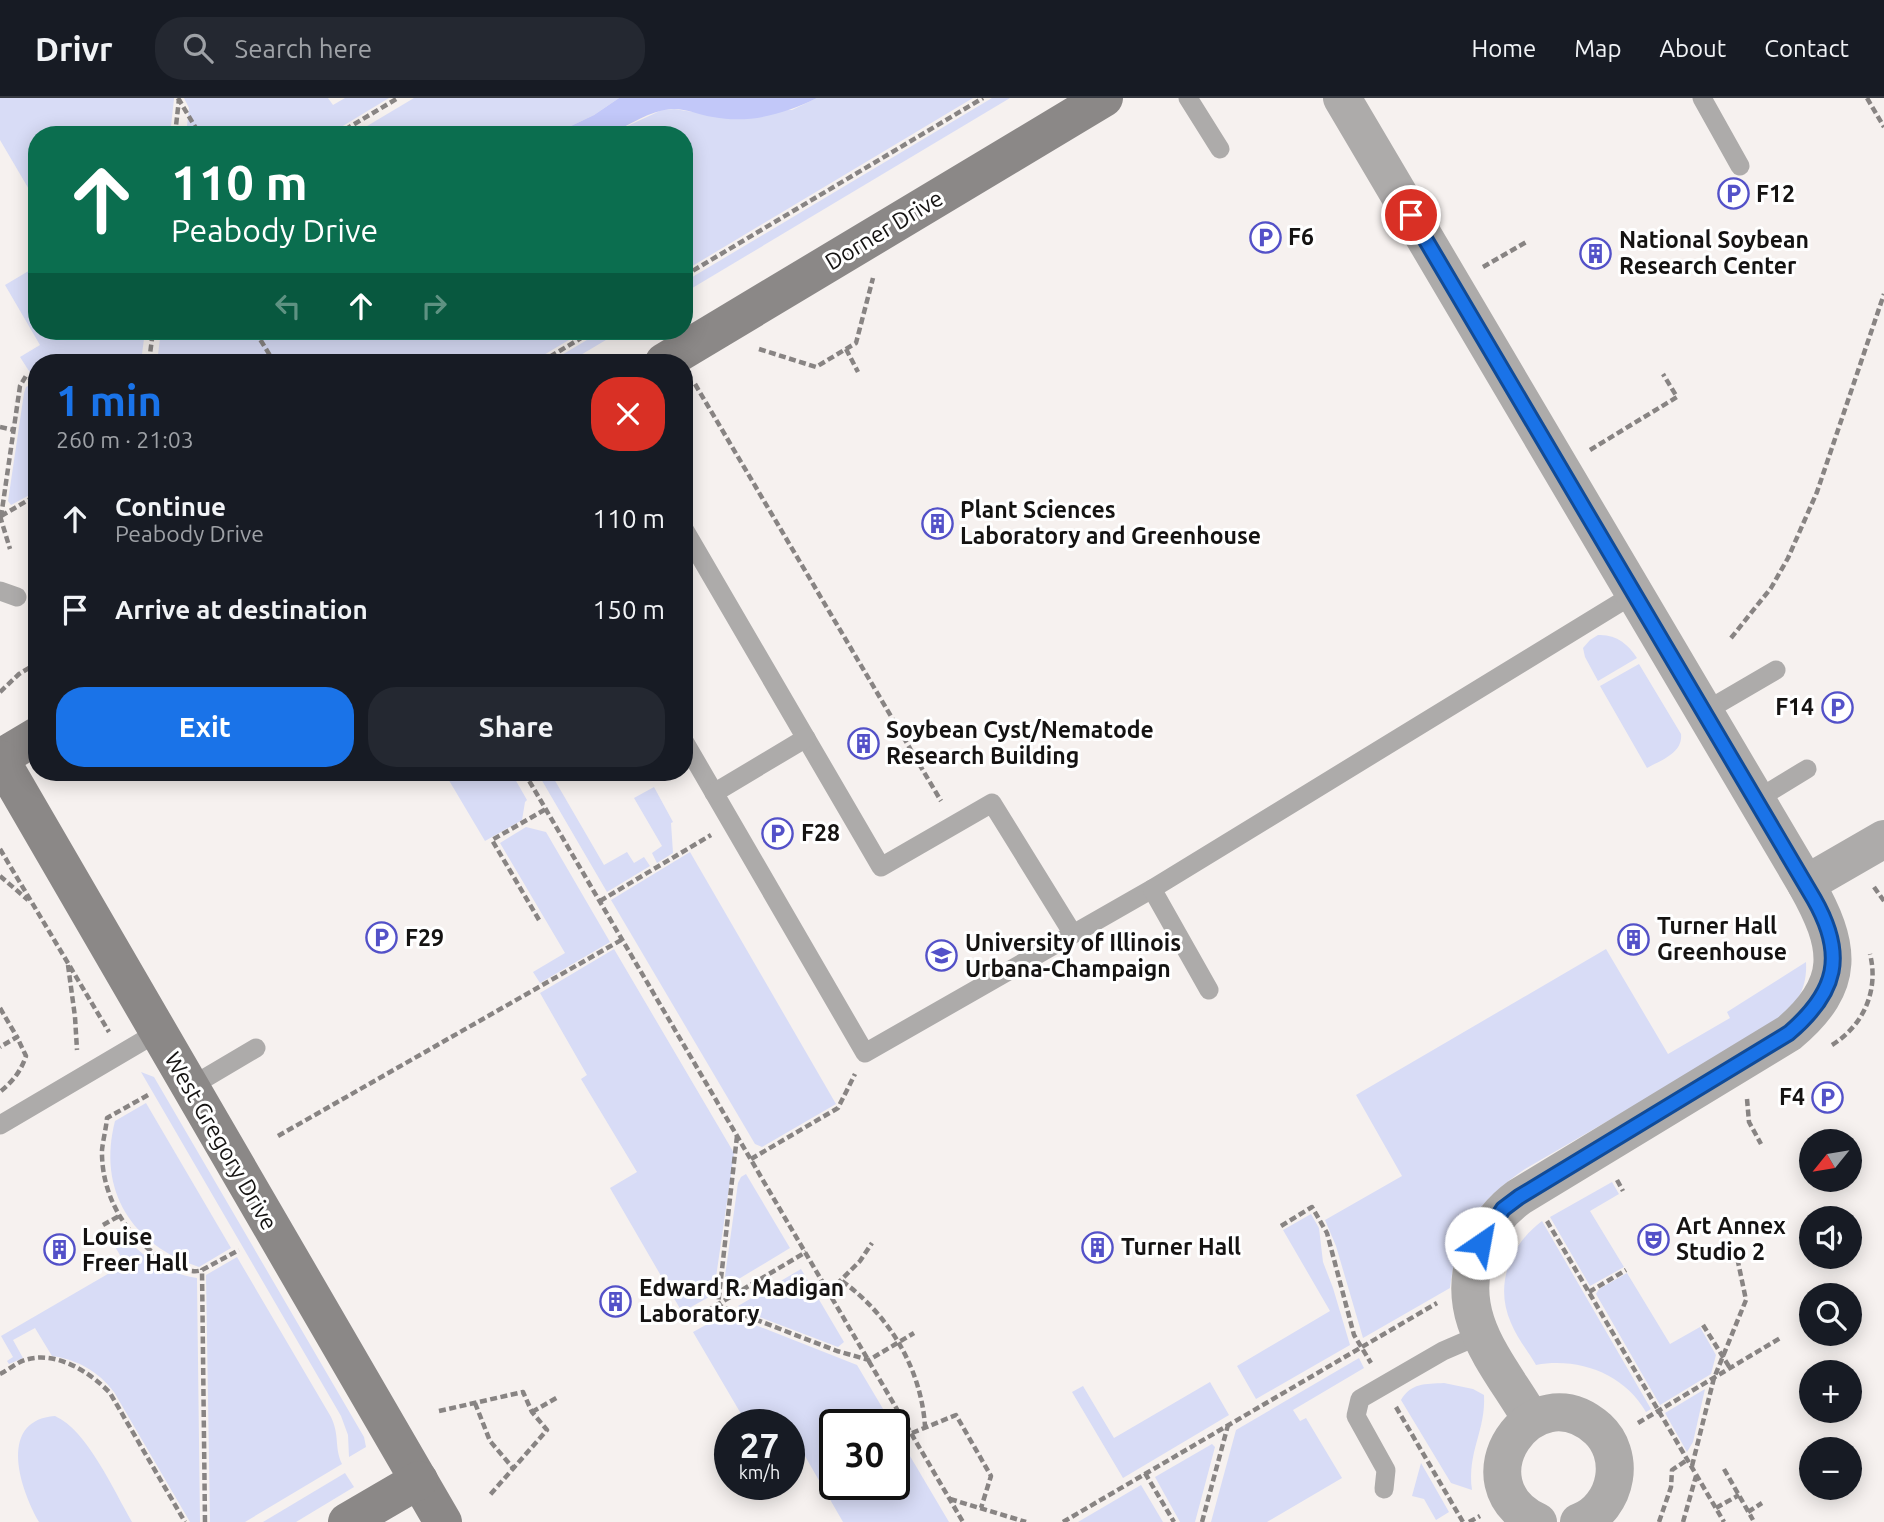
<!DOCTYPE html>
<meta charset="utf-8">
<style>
body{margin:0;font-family:Ubuntu,sans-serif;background:#242831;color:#f1f3f6;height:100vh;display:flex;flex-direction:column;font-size:26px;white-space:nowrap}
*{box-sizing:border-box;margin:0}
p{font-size:23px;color:#9ea1a6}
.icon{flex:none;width:38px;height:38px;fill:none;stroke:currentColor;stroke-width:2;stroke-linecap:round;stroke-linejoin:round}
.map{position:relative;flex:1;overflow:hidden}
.side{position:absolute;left:28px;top:256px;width:665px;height:427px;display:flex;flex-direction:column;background:#171b24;border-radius:28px;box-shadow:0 4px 18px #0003}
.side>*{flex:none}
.hud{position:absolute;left:28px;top:28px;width:665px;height:214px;border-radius:28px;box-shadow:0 4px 18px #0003;background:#0b6e4f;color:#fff;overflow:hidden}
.needle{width:46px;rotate:240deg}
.tools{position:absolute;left:1799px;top:1031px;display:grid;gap:14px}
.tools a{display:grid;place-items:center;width:63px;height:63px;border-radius:50%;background:#171b24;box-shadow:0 4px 18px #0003;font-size:35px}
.speed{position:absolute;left:714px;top:1311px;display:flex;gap:14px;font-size:35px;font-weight:700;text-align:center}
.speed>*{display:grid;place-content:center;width:91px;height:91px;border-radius:50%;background:#171b24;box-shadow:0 4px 18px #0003;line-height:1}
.speed small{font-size:18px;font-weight:400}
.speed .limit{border:4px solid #111;border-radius:10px;background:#fff;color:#111}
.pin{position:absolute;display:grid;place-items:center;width:60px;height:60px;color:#fff;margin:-30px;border:4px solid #fff;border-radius:50%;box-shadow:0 2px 7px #0007}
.me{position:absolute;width:77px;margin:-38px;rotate:33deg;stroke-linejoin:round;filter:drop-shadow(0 0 5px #0008)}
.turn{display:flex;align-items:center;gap:24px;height:147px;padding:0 28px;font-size:32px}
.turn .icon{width:91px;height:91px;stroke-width:2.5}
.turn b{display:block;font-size:49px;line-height:60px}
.lanes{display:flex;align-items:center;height:66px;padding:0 28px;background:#0003;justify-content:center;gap:35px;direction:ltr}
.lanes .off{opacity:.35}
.round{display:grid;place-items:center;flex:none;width:74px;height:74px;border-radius:28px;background:#242831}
.overview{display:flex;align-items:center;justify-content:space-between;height:119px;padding:0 28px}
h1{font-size:42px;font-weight:700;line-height:52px;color:#1a73e8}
.cta{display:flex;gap:14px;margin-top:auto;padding:14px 28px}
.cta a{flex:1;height:80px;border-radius:28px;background:#1a73e8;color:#fff;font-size:28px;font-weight:700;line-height:80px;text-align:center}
.cta a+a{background:#242831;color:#f1f3f6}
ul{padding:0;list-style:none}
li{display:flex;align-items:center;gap:21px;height:91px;padding:0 28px}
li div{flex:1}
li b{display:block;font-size:26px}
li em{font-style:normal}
header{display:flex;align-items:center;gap:42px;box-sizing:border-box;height:98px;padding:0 35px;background:#171b24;border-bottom:2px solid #363941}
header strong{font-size:33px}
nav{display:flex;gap:38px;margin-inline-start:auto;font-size:24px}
.search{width:490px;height:63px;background:#242831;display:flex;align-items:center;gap:18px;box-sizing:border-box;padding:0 24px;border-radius:28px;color:#9ea1a6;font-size:26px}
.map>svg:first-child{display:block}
.green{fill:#d8dcf6}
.water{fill:#c2c8f9}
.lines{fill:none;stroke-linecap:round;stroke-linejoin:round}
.path{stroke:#888483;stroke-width:4.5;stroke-dasharray:7 3.5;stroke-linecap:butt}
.lane{stroke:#adabaa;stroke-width:19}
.street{stroke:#adabaa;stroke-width:38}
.secondary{stroke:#8b8887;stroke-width:38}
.route-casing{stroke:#114b97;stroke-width:18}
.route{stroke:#1a73e8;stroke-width:12}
.labels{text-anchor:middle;stroke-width:6;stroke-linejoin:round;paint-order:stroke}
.poi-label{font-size:23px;font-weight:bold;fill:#151312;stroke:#fff;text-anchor:start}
.street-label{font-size:23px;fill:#151312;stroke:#fff}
</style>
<header>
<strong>Drivr</strong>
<div class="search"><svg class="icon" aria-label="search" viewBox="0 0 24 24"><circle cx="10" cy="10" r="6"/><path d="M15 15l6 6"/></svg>Search here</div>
<nav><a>Home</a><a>Map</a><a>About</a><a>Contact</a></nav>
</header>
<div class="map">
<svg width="1884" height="1424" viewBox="0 0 1884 1424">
<rect width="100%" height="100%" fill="#f6f1ef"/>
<!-- green -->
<g class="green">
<polygon points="0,0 174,0 174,1 170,37 37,37 37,105 0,42"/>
<polygon points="184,0 328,0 333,7 345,0 389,0 328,37 186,37 189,10"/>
<polygon points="414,0 619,0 594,17 552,37 352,37"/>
<polygon points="817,0 973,0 684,173 684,37 608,37 662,12 674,11 693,14 792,12"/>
<polygon points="992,0 1010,0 684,195 684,184"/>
<polygon points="37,168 37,233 145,233 141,264 37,264 37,278 29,273 20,259 40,247 5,187"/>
<polygon points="161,233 584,233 532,264 157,264"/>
<polygon points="602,233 621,233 569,264 550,264"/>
<polygon points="32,286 37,288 37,393 11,407 8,403 24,295 26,289"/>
<path d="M1598,537C1616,536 1628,546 1637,560L1598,583L1585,559L1583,550L1590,542Z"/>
<path d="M1639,566L1681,636C1683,655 1661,662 1647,670L1600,588Z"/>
<polygon points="444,674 511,674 527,702 525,704 522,722 485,743"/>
<polygon points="537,674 550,674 604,767 627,754 634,765 644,759 650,768 607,794"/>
<polygon points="654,689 673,724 671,725 673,755 657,765 652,755 662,748 634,700"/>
<polygon points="526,729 546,734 610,844 540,885 533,874 565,855 500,745"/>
<polygon points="690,754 836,1006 762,1049 755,1046 611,802"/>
<polygon points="614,851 734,1055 714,1193 709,1199 682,1214 610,1090 637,1074 581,981 587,977 540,895"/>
<path d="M1606,851L1668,956L1730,920L1727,914L1806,864C1808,900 1788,915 1761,934L1525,1071C1477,1104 1457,1132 1450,1190L1363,1240L1336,1148L1325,1122L1402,1078L1356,997Z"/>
<polygon points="141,974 154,979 364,1339 366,1349 349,1359 348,1337 341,1318"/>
<path d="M146,1005L231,1150L199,1169C132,1147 97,1093 115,1023Z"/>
<polygon points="746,1076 790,1150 727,1188 725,1178 738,1085 741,1079"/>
<polygon points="1612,1084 1619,1096 1590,1113 1624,1169 1590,1188 1550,1119"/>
<polygon points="1311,1116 1319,1130 1323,1164 1333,1190 1350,1247 1256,1301 1237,1268 1330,1213 1283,1132"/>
<path d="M1542,1123L1651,1311L1646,1314C1624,1276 1579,1259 1536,1267C1528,1253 1517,1240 1511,1225C1494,1187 1510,1147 1542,1123Z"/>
<path d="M119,1132C137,1155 166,1176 197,1180L200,1424H190L114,1294C98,1273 78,1262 52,1258L35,1230L13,1242L23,1260L9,1266L7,1263L13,1259L1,1238L125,1166L109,1138Z"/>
<path d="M237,1159L331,1319C340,1338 334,1349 342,1366L245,1424H210L206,1177Z"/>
<polygon points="801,1171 844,1244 838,1249 746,1214 738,1208"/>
<polygon points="1627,1175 1670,1246 1700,1229 1716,1257 1711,1276 1660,1307 1596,1196 1599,1191"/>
<polygon points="724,1217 730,1217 857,1267 892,1326 835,1326 835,1386 894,1386 894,1331 949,1424 843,1424 798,1346 789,1351 789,1326 747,1326 693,1234"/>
<polygon points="1359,1260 1364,1270 1293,1312 1300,1323 1306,1320 1342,1380 1267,1424 1211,1424 1236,1332"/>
<polygon points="1210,1284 1229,1317 1123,1380 1072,1294 1083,1288 1114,1340"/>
<path d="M1444,1285L1473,1291L1484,1297C1486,1333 1467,1353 1472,1392L1451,1385L1401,1302C1411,1285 1425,1286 1444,1285Z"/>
<polygon points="1705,1291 1693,1344 1687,1354 1665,1315"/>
<path d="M55,1318C87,1332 114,1393 132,1424H39C17,1385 0,1322 55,1318Z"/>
<polygon points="1212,1346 1215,1349 1195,1424 1180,1424 1155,1379"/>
<polygon points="1421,1365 1449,1414 1436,1422 1424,1401 1412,1398"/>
<polygon points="345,1375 354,1389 296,1424 263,1424"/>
<polygon points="1141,1387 1163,1424 1078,1424"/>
</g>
<!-- water -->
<path class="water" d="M619,0H817C784,16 750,26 713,19C699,17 685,10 671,11C649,13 630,27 611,35C598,41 567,37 552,37L594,17Z"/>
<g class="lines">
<!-- path -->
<g class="path">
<polyline points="178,0 200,37"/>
<polyline points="1867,0 1884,29"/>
<polyline points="175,37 179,1"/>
<polyline points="336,37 398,0"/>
<polyline points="1483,169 1528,143"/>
<polyline points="684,178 983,0"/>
<polyline points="255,233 274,264"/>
<polyline points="152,236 161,233"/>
<polyline points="759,251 816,269 856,245 873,180"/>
<polyline points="846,251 858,274"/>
<polyline points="149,264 153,233"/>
<polyline points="541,264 593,233"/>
<polyline points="695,286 941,703"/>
<polyline points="0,329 14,332"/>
<polyline points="1590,352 1677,299 1663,276"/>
<polyline points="0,418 10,451"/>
<polyline points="1,418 37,397"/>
<polyline points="1,419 20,288 26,278 37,284"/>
<polyline points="1731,540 1771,490 1788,460 1817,394 1884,196"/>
<polyline points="0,594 19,576 37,565"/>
<polyline points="524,674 963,1424"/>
<polyline points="0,751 109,934"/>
<polyline points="0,778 28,802"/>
<polyline points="1874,789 1884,803"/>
<polyline points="600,803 711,737"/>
<polyline points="539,822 492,742 546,711"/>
<polyline points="68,867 75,919 77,952"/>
<polyline points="0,910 17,939 0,949"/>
<path d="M1832,947C1864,927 1879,892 1870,856"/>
<path d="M1,993C13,983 21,973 26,958L17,939"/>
<path d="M148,997L107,1020C106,1031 103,1042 102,1052C101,1098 127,1142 167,1163C177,1169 191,1176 202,1172"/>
<polyline points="1747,1001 1749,1024 1761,1046"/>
<polyline points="278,1038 623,841"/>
<polyline points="737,1038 718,1207 837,1253 869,1262 914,1235"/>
<polyline points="751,1061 838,1010 855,976"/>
<polyline points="1617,1082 1623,1093"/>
<polyline points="1547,1123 1724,1424"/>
<polyline points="103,1127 119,1118"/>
<polyline points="1281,1128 1312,1109 1327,1135 1354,1237 1371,1265"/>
<path d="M842,1183C889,1217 921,1270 925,1328"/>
<polyline points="829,1194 860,1163 872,1145"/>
<polyline points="1589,1194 1626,1172"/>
<polyline points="688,1224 806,1154"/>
<polyline points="1703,1227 1730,1270"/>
<path d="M0,1276C8,1272 16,1265 25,1262C56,1252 90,1274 110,1295L185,1424"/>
<polyline points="475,1305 490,1343 513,1370"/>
<polyline points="1396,1309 1463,1424"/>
<polyline points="439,1313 523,1294 532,1314 547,1332 489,1398"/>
<polyline points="532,1314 558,1299"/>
<polyline points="1638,1325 1782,1239"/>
<polyline points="912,1335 956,1317 991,1378 981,1410"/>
<polyline points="1692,1368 1714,1280 1746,1202 1737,1159"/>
<polyline points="1724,1371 1753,1422"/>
<polyline points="1145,1375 1174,1424"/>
<polyline points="950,1401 1026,1424"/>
<polyline points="1716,1410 1739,1397"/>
<polyline points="1748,1414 1762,1405"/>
<polyline points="205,1424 202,1172 239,1152"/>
<polyline points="1063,1424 1437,1205"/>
<polyline points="1202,1424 1228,1327"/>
<polyline points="1469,1424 1480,1418"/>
<polyline points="1659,1424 1671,1389 1672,1372 1687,1362"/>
<polyline points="1683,1424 1696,1378"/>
</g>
<!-- lane -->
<g class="lane">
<polyline points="1188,0 1220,51"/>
<polyline points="1702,0 1740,68"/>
<polyline points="684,431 881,769 992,705 1073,836"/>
<polyline points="0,493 17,499"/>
<polyline points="1704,614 1776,572"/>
<polyline points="684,643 865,955 1152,791"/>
<polyline points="714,695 806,640"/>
<polyline points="1756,702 1807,671"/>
<polyline points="1209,892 1152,791 1634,496"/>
<polyline points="190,989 256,950"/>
<polyline points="0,1027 158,934"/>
<polyline points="1384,1391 1386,1372 1356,1318 1360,1301 1443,1253 1480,1237"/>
</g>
<!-- street -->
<g class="street">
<path d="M1342,0L1806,786C1841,848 1847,886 1789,935L1519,1099C1501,1112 1488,1129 1479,1149C1450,1217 1499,1266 1531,1321"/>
<polyline points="1806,786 1884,741"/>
<path d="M1538,1424C1456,1386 1532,1272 1598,1331C1611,1343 1617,1362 1614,1380C1611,1399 1598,1418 1579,1424"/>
</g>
<!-- secondary -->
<g class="secondary">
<polyline points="664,264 1104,0"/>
<polyline points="0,660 37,638"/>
<polyline points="0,661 443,1424"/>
<polyline points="347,1424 419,1382"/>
</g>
</g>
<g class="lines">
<defs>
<path id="route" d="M1411,117L1814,801C1846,857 1837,894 1789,935L1519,1099L1503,1111L1481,1145"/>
</defs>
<!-- route casing -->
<use href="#route" class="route-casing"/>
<!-- route -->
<use href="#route" class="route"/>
</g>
<!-- icons -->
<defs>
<symbol id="parking-ring" viewBox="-11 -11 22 22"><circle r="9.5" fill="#fff" stroke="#5351c8" stroke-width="1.5"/><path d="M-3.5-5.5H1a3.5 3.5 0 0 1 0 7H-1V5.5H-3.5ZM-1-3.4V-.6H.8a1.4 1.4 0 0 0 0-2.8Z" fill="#5351c8"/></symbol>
<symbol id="building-ring" viewBox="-11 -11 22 22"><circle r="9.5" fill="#fff" stroke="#5351c8" stroke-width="1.5"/><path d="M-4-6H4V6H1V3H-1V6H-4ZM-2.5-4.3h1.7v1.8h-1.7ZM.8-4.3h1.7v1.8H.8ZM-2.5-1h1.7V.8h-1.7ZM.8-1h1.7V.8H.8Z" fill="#5351c8"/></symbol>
<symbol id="university-ring" viewBox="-11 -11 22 22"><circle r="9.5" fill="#fff" stroke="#5351c8" stroke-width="1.5"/><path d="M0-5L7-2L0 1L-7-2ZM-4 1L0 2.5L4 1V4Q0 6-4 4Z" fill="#5351c8"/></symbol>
<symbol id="theatre-ring" viewBox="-11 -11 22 22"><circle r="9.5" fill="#fff" stroke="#5351c8" stroke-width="1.5"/><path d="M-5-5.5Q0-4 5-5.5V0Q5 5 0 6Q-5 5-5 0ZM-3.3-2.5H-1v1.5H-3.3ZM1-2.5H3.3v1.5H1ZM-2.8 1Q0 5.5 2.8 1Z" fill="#5351c8"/></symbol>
</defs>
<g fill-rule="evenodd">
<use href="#parking-ring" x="1716" y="78" width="35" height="35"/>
<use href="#parking-ring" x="1248" y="122" width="35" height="35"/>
<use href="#building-ring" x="1578" y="138" width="35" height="35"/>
<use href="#building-ring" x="920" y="408" width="35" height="35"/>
<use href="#parking-ring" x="1820" y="592" width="35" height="35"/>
<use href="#building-ring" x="846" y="628" width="35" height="35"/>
<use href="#parking-ring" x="760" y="718" width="35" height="35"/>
<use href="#parking-ring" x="364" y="822" width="35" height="35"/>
<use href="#building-ring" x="1616" y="824" width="35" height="35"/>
<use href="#university-ring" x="924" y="840" width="35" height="35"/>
<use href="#parking-ring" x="1810" y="982" width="35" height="35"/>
<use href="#theatre-ring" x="1636" y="1124" width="35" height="35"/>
<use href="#building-ring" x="1080" y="1132" width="35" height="35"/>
<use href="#building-ring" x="42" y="1134" width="35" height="35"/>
<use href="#building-ring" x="598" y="1186" width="35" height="35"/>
</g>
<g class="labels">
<!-- poi labels -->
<g class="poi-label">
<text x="1756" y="104">F12</text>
<text x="1288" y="147">F6</text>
<text x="1619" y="150">National Soybean<tspan x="1619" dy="26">Research Center</tspan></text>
<text x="960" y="420">Plant Sciences<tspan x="960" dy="26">Laboratory and Greenhouse</tspan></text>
<text x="1814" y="617" text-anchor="end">F14</text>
<text x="886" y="640">Soybean Cyst/Nematode<tspan x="886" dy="26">Research Building</tspan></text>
<text x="801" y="743">F28</text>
<text x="1657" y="836">Turner Hall<tspan x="1657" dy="26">Greenhouse</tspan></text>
<text x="405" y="848">F29</text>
<text x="965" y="853">University of Illinois<tspan x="965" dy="26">Urbana-Champaign</tspan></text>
<text x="1805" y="1007" text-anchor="end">F4</text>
<text x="1676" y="1136">Art Annex<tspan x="1676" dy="26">Studio 2</tspan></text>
<text x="82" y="1147">Louise<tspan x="82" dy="26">Freer Hall</tspan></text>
<text x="1121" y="1157">Turner Hall</text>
<text x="639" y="1198">Edward R. Madigan<tspan x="639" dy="26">Laboratory</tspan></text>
</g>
<!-- street labels -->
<g class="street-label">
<text transform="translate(884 132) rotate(-31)" y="8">Dorner Drive</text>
<text transform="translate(221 1043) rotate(60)" y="8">West Gregory Drive</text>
</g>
</g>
</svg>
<div class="tools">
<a><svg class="needle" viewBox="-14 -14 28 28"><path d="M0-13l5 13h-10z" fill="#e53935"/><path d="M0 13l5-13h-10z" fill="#9ea1a6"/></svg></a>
<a><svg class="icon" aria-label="sound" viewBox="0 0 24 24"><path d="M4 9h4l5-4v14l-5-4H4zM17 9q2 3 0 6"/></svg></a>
<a><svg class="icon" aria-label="search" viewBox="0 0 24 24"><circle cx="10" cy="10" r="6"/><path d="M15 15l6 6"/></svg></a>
<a>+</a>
<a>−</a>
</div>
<div class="speed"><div>27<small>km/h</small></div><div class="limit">30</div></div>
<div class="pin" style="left:1411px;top:117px;background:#d93025"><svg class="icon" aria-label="arrive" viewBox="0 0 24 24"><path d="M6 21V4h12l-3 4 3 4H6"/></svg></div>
<svg class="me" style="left:1481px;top:1145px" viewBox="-20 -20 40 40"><circle r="19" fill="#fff"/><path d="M0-13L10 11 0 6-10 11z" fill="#1a73e8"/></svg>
<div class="hud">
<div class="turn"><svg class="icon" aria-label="ahead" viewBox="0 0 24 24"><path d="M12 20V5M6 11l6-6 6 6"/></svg><div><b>110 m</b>Peabody Drive</div></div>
<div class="lanes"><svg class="icon off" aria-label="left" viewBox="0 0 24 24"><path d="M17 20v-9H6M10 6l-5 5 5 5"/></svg><svg class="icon" aria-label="ahead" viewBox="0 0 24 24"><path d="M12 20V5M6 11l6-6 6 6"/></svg><svg class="icon off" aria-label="right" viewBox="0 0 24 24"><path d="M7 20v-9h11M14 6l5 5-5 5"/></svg></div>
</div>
<section class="side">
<div class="overview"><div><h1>1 min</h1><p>260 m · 21:03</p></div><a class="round" style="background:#d93025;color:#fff"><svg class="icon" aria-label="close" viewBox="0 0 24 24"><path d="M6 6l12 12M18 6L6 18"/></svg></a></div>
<ul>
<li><svg class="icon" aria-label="ahead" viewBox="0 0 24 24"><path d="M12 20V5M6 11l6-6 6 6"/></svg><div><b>Continue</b><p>Peabody Drive</p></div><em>110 m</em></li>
<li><svg class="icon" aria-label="arrive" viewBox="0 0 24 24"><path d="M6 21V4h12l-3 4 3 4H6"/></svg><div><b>Arrive at destination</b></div><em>150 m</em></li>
</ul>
<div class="cta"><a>Exit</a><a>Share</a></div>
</section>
</div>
